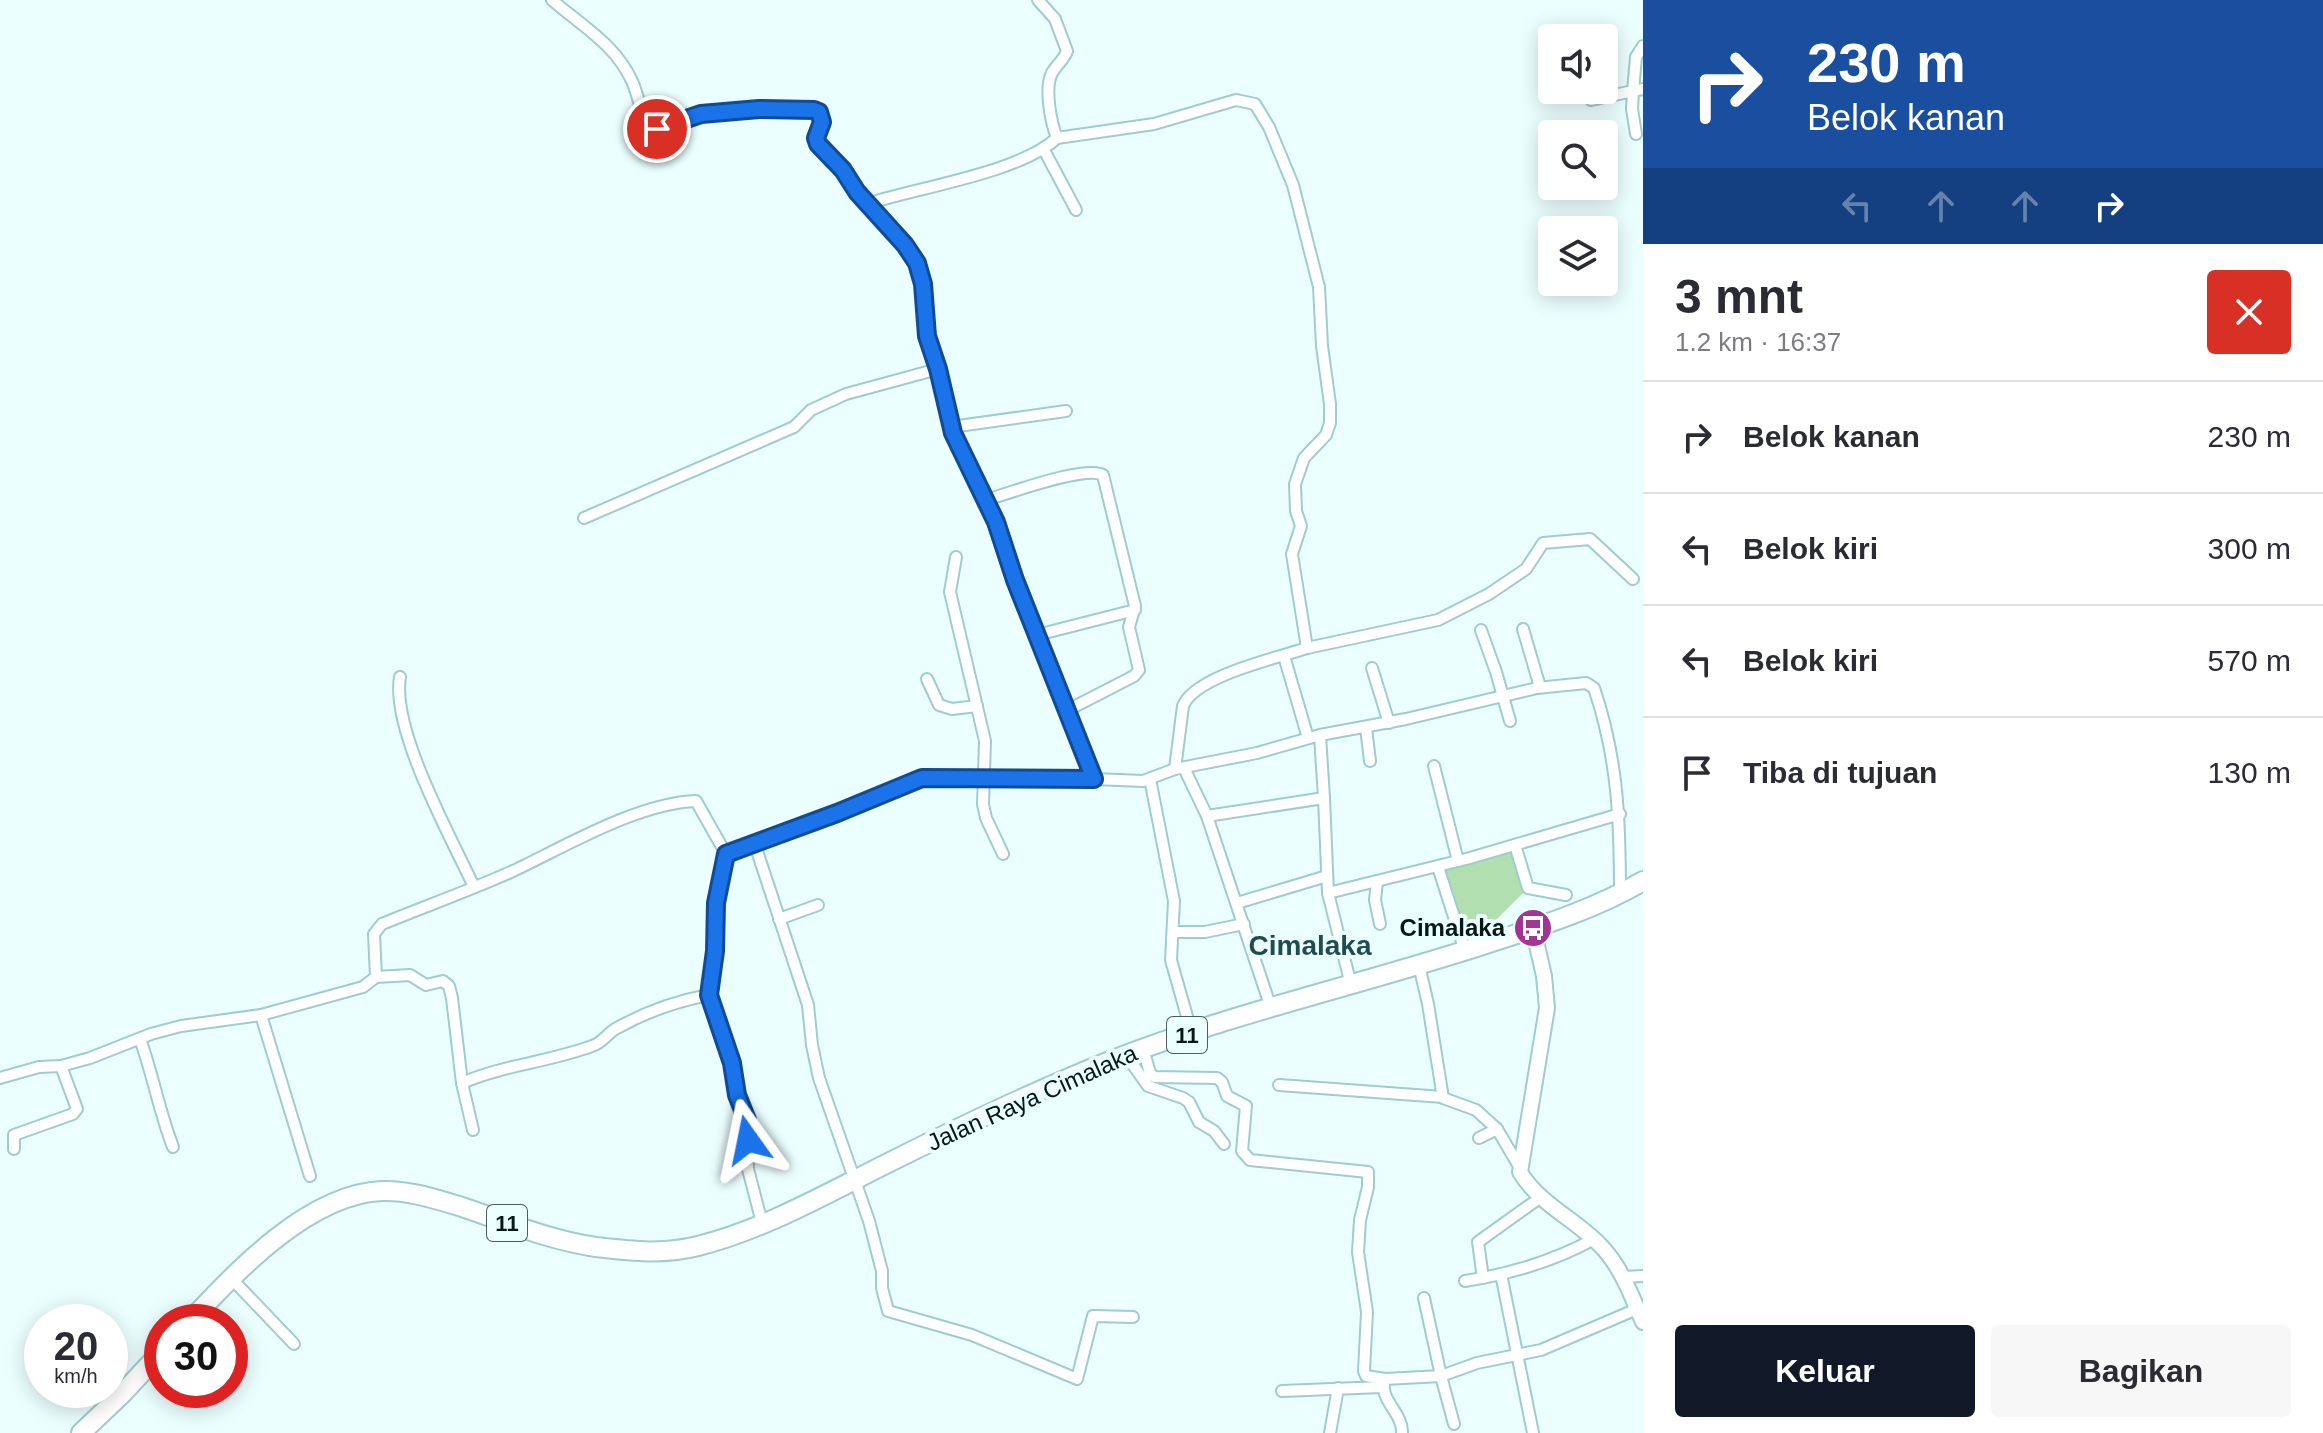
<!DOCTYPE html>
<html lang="id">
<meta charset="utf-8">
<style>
body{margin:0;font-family:Arial,sans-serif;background:#f7f7f7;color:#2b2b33;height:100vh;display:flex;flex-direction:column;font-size:30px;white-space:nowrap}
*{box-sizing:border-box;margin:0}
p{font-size:26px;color:#7c7c81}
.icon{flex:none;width:44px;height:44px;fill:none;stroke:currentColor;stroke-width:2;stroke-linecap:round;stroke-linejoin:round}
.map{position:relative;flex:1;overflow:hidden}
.drawer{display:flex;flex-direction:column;background:#fff;width:680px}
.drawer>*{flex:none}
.hud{background:#1a4fa0;color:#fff;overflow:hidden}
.controls{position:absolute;left:1538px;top:24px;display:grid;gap:16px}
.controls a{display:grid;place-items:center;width:80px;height:80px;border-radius:8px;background:#fff;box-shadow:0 4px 20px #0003;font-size:40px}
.speed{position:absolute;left:24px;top:1304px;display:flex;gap:16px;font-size:40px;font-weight:700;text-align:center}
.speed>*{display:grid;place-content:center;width:104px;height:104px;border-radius:50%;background:#fff;box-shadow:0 4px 20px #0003;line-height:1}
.speed small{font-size:20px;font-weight:400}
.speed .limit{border:12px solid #d22;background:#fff;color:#111}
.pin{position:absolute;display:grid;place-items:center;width:68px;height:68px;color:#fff;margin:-34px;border:4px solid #fff;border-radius:50%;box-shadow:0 2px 8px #0007}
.me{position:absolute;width:88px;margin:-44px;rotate:348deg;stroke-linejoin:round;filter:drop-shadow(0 0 6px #0008)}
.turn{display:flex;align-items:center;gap:28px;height:168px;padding:0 32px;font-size:36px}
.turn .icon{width:104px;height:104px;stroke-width:2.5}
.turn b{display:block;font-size:56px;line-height:68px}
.lanes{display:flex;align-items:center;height:76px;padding:0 32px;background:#0003;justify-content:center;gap:40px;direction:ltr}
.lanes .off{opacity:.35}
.round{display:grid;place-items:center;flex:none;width:84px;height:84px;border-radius:8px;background:#f7f7f7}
.head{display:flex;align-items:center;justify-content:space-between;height:136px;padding:0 32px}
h1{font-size:48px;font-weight:700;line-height:60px}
.primary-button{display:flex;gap:16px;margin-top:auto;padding:16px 32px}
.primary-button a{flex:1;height:92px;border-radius:8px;background:#111827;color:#fff;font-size:32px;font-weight:700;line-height:92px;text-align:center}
.primary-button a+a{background:#f7f7f7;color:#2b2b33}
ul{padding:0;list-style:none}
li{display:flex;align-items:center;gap:24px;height:112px;padding:0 32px;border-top:2px solid #e1e1e2}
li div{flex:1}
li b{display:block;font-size:30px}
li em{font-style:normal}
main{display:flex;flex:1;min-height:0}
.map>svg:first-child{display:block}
.green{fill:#b2dfb0}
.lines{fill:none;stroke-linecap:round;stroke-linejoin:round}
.street-casing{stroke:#9fcccd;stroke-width:14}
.secondary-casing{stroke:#9fcccd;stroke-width:18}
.highway-casing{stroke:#9fcccd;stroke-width:22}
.street{stroke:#fff;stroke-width:10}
.secondary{stroke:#fff;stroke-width:14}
.highway{stroke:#fff;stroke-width:18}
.route-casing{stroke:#114b97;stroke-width:20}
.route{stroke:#1a73e8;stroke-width:14}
.labels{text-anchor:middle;stroke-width:8;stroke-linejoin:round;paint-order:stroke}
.shield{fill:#ecffff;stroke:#4b5d5d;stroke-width:2}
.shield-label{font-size:22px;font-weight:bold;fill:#061718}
.poi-label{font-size:24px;font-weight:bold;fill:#061718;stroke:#ecffff;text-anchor:end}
.street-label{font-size:24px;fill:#061718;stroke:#ecffff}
.quarter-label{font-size:28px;font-weight:bold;fill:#214c4d;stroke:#ecffff}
</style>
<main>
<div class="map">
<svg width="1643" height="1433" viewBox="0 0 1643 1433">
<rect width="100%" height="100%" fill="#ecffff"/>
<!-- green -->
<polygon class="green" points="1515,845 1528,888 1465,951 1438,867"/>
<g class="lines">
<defs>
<g id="street">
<path d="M552,0C582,26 615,44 632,81C639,97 641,114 648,129L701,114L759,109L814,110L819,112L822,122L816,138L818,144L843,170L857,192L905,245L917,263L923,284L927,336L938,369L953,433L996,522L1015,580L1094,779"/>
<path d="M1038,0L1055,19L1067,51C1064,60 1057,64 1052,73C1044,88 1051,123 1057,138L1154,124L1236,100L1255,104L1269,127L1293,185L1319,287L1322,346L1330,404V423L1326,435L1304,458L1295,484L1296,511L1301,526L1292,554L1307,648C1277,658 1195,676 1183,706L1175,769"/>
<polyline points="1591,100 1633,91 1636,57 1643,46"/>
<polyline points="1636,134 1632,109 1633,91 1643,89"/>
<polyline points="1044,150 1076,210"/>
<path d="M867,204C919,187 1019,173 1057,138"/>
<polyline points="951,427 1066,411"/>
<path d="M986,500C1010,493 1085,465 1103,475L1135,606L1129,627L1139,670L1134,676L1068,710"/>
<polyline points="584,518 794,427 811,410 846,394 938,369"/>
<polyline points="956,557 950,592 985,741 983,804 986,818 1003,854"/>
<polyline points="1523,629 1540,687"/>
<polyline points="1481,630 1496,672 1510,721"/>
<polyline points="1037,635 1135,610"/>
<polyline points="1307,648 1438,620 1489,594 1526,569 1543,543 1590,539 1633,579"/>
<polyline points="1284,656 1308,738"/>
<polyline points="1372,668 1389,723"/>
<path d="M400,677C391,730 451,837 474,887"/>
<polyline points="927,679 939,705 952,709 977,706"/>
<polyline points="1366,728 1370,761"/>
<polyline points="1320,735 1324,798"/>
<polyline points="1434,766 1458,861"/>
<polyline points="1184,768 1207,816 1271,1008"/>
<polyline points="1150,779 1174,901 1171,960 1192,1034"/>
<polyline points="1207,816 1324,798 1328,893 1351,985"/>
<polyline points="755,845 808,1005 812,1045 819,1078 869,1221 882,1271 882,1288 888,1311 972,1335 1077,1379 1093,1316 1133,1317"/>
<polyline points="1515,845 1528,888 1566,895"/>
<path d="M726,854L837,813L922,778L1094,779L1143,781L1175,769L1257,753L1320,735L1406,719L1537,688L1586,683L1594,688C1618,759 1620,820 1620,895"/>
<polyline points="1438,867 1465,951"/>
<polyline points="1377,882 1375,900 1380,924"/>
<polyline points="1328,893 1470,858 1620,814"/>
<polyline points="1237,903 1327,876"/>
<polyline points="779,919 818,905"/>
<polyline points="1174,932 1205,932 1244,924"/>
<polyline points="1419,965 1428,1004 1443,1098 1476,1110 1497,1129 1479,1138"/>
<polyline points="376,977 410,975 426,985 443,981 449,986 452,998 462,1083 473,1130"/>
<polyline points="261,1015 310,1176"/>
<path d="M140,1039C153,1075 159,1111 173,1147"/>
<polyline points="1143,1049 1150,1073 1154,1077 1217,1078 1222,1082 1227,1096 1246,1106 1242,1151 1250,1160 1368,1172 1368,1187 1360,1220 1358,1252 1367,1312 1364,1371 1366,1376 1385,1379"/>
<polyline points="1126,1055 1148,1086 1183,1098 1189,1102 1199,1122 1214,1131 1224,1144"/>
<path d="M0,1078L39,1067L61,1066L90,1058L151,1034L181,1026L261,1015L363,987L376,977L374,934L382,924C426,906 471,890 513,871C566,846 638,803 696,801L726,854L716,903L715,951L709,995L732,1063L737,1095L747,1120L748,1169L762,1223"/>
<path d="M462,1083C503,1065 549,1062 592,1046C603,1043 607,1033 617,1028C646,1012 676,1001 709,995"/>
<polyline points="1279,1085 1443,1097"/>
<polyline points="1497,1129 1520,1168"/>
<polyline points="14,1149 14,1135 73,1114 77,1109 61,1066"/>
<polyline points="1501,1274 1533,1433"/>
<polyline points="1623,1277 1643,1276"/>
<polyline points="231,1278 294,1344"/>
<polyline points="1483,1278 1478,1242 1541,1197"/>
<path d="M1465,1281C1510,1274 1554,1261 1594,1239"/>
<polyline points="1282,1391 1382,1387"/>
<polyline points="1454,1424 1441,1376 1477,1363 1541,1350 1637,1309"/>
<polyline points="1330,1433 1338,1388"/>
<path d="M1402,1433C1403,1412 1378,1400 1385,1379L1441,1376L1424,1298"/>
</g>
<path id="secondary" d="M1533,928L1544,976L1547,1008L1520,1172C1539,1204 1575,1219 1600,1245C1621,1266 1631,1295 1643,1322"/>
<g id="highway">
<path d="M189,1322C236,1272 308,1194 382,1191C408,1190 435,1199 459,1206C504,1221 548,1240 596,1247C631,1251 663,1255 698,1246C766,1229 831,1191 894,1160C964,1125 1037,1090 1110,1061C1232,1013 1364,984 1489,943C1541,926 1595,909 1643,881"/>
<polyline points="81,1433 122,1394 162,1351"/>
</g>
</defs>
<!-- street casing -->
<use href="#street" class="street-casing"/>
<!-- secondary casing -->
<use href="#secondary" class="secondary-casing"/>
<!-- highway casing -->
<use href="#highway" class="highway-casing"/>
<!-- street -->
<use href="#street" class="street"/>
<!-- secondary -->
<use href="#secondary" class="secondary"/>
<!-- highway -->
<use href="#highway" class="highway"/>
</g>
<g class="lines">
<defs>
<polyline id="route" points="657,129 701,114 759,109 814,110 819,112 822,122 816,138 818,144 843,170 857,192 905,245 917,263 923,284 927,336 938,369 953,433 996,522 1015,580 1094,779 922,778 837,813 726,854 716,903 715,951 709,995 732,1063 737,1095 747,1120 748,1140"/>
</defs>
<!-- route casing -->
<use href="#route" class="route-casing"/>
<!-- route -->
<use href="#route" class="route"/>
</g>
<!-- icons -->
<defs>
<symbol id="bus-disc" viewBox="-11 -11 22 22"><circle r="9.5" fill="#a23493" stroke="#ecffff"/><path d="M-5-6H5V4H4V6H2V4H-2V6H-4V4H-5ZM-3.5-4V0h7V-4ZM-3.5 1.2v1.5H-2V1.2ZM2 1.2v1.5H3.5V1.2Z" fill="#fff"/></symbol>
</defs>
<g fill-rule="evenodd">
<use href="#bus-disc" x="1511" y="906" width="44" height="44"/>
</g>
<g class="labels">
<!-- shield labels -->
<g class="shield">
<rect x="1167" y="1017" width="40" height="36" rx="6"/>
<rect x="487" y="1205" width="40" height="36" rx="6"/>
</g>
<g class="shield-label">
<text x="1187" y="1043">11</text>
<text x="507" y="1231">11</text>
</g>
<!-- poi labels -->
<g class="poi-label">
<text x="1505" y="936">Cimalaka</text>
</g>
<!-- street labels -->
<g class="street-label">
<text transform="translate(1032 1098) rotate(-24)" y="8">Jalan Raya Cimalaka</text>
</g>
<!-- quarter labels -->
<g class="quarter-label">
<text x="1310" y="955">Cimalaka</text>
</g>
</g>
</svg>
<div class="controls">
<a><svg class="icon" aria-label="sound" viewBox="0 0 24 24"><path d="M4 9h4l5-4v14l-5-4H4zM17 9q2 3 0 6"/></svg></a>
<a><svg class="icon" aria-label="search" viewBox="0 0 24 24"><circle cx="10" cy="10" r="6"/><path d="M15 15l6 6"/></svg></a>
<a><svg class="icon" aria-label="layers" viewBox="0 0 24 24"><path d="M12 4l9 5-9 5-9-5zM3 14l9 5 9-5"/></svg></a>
</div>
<div class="speed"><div>20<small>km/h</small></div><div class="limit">30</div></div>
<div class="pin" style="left:657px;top:129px;background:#d93025"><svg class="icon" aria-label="arrive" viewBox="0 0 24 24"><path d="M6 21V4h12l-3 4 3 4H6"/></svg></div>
<svg class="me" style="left:748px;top:1140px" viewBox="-20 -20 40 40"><path d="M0-17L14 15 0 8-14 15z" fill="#1a73e8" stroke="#fff" stroke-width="4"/></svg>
</div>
<section class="drawer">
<div class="hud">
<div class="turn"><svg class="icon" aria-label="right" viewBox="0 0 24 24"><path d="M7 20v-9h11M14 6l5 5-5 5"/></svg><div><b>230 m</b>Belok kanan</div></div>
<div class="lanes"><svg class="icon off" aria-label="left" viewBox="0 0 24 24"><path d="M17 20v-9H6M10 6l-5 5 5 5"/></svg><svg class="icon off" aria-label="ahead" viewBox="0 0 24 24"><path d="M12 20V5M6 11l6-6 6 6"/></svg><svg class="icon off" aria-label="ahead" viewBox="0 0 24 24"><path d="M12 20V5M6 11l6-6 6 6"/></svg><svg class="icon" aria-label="right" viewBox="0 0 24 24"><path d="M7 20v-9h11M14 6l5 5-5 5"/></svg></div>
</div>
<div class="head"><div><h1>3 mnt</h1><p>1.2 km · 16:37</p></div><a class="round" style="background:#d93025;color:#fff"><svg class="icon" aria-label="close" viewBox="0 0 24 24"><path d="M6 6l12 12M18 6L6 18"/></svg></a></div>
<ul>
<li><svg class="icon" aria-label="right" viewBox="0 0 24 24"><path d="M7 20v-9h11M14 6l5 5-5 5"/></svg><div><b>Belok kanan</b></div><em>230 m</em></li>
<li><svg class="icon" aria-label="left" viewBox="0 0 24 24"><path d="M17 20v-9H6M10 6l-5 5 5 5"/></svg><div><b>Belok kiri</b></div><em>300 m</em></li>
<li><svg class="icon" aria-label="left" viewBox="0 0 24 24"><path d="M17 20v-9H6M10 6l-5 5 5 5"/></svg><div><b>Belok kiri</b></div><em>570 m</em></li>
<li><svg class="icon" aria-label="arrive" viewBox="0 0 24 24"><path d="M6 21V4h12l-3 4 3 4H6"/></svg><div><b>Tiba di tujuan</b></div><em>130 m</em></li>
</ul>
<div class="primary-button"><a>Keluar</a><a>Bagikan</a></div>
</section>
</main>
